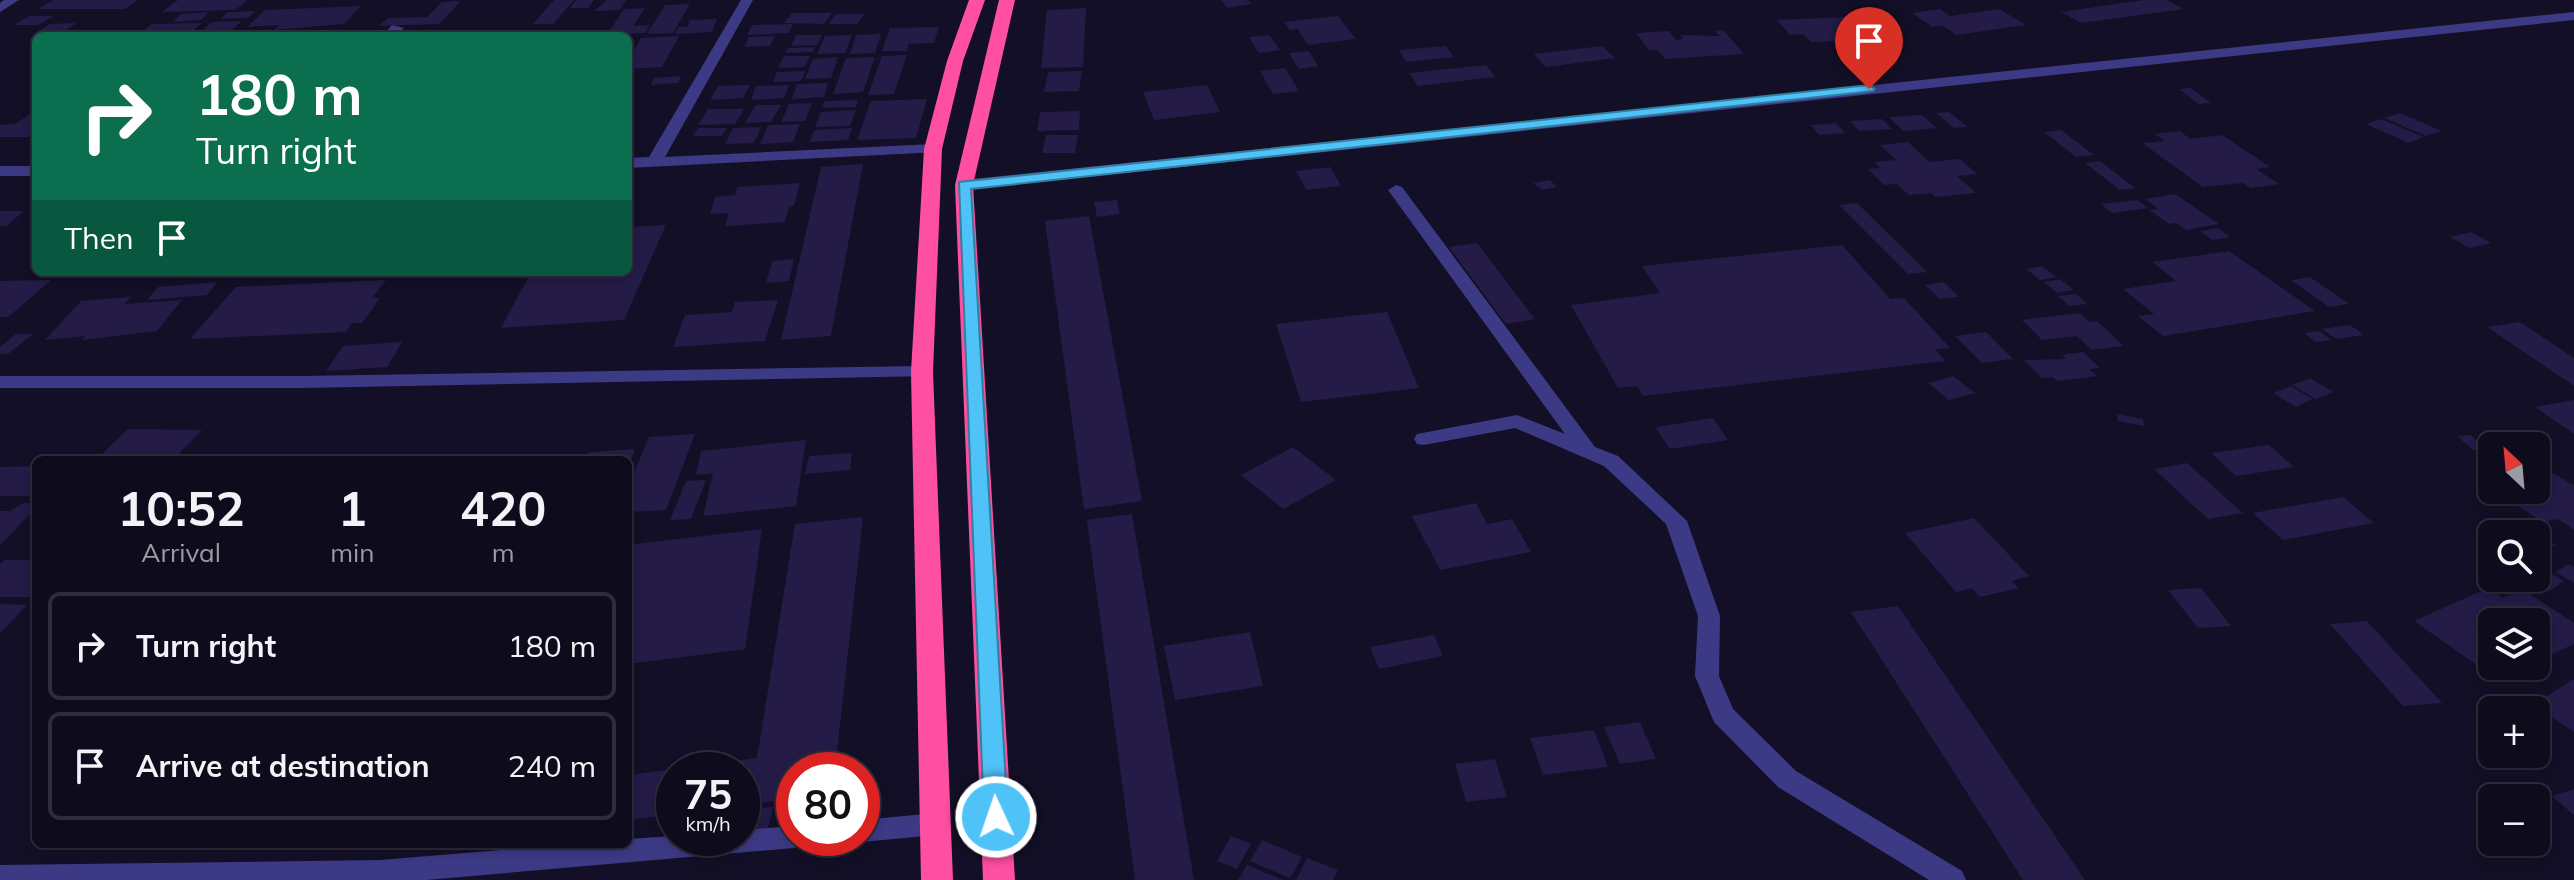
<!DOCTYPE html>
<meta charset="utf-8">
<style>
body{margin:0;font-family:Mulish,sans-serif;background:#171425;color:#f1f3f6;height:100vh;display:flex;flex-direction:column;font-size:30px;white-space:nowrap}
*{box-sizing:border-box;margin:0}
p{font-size:26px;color:#9b9ba3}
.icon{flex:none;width:44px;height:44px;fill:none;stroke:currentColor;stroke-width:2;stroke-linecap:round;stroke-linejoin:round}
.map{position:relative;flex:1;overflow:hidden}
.side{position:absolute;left:32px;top:456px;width:600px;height:392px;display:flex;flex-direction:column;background:#0e0b1c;border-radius:12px;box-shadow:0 4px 12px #0003,0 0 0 2px #2e2b3b}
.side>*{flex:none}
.top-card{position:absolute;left:32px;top:32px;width:600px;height:244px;border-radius:12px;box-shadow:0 4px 12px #0003,0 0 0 2px #2e2b3b;background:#0b6e4f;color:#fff;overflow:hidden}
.needle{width:52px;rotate:334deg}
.buttons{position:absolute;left:2478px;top:432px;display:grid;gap:16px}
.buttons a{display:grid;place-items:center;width:72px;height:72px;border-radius:12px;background:#0e0b1c;box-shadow:0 4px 12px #0003,0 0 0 2px #2e2b3b;font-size:40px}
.speed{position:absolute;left:656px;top:752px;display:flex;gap:16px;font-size:40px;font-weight:700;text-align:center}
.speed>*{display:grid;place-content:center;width:104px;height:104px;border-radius:50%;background:#0e0b1c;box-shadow:0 4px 12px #0003,0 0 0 2px #2e2b3b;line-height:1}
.speed small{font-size:20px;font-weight:400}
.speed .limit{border:12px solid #d22;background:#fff;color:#111}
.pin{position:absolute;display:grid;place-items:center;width:68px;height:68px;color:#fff;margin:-82px -34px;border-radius:50% 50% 50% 0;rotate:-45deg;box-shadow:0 0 8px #0007}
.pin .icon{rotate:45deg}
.me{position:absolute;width:88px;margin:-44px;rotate:357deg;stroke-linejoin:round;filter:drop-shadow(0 0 6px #0008)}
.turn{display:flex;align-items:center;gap:28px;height:168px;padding:0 32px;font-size:36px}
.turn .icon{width:104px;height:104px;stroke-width:2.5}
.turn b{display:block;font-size:56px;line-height:68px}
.then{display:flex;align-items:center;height:76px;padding:0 32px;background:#0003;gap:16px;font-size:30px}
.eta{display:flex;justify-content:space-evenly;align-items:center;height:136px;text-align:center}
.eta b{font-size:48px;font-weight:700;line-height:56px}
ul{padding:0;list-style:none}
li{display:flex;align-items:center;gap:24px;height:108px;margin:0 16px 12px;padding:0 16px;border:4px solid #2e2b3b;border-radius:12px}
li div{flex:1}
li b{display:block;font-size:30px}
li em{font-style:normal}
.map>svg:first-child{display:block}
.building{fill:#241b47}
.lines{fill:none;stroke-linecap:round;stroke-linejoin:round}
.minor{fill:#3d3a85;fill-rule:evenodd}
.highway{fill:#ff4fa3;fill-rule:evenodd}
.route{fill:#4fc3f7;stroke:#337fa1;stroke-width:2}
</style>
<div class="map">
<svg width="2574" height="880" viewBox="0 0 2574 880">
<rect width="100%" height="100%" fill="#130f26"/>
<!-- building -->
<g class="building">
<polygon points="53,0 138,0 125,9 38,9"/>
<polygon points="178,0 248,0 235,10 162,12"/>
<polygon points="554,0 574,0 553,24 533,24"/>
<polygon points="576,0 594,0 588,8 570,8"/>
<polygon points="607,0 626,0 620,10 594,11"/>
<polygon points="1221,0 1248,0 1251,4 1227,8"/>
<polygon points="2144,0 2167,0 2184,9 2081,23 2061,12"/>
<polygon points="461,1 439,24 379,26 388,18 427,17 442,2"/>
<polygon points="690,4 673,33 647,34 665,5"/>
<polygon points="361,6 344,24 274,30 279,25 247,27 265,10"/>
<polygon points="645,8 633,26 650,25 645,33 607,35 624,9"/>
<polygon points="1086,8 1083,67 1041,68 1047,10"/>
<polygon points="1940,9 1950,16 1999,9 2026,25 1957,35 1942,25 1933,27 1912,13"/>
<polygon points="255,11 248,18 220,19 228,12"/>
<polygon points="209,12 201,20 173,22 181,14"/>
<polygon points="792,13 832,13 824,24 784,23"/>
<polygon points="836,14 864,14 857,24 829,24"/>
<polygon points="29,16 54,16 38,25 14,25"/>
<polygon points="1338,16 1356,39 1308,45 1298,29 1290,30 1284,22"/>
<polygon points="1869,16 1891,39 1811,42 1803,34 1790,35 1777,20"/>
<polygon points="717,19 712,32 675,34 678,27 687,27 690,20"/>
<polygon points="242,21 226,35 196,36 212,22"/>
<polygon points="76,23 62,33 35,33 50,24"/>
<polygon points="202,23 194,30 143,31 152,24"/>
<polygon points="793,24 789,33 747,35 752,25"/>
<polygon points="939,27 934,43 909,44 907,51 882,51 890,28"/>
<polygon points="1723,30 1744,54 1665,59 1658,50 1649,50 1636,33 1669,31 1676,40 1683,39 1680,35 1720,36 1715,31"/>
<polygon points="881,34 875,53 850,54 856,35"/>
<polygon points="796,35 822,35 817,45 791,46"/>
<polygon points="852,35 845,53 817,54 825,36"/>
<polygon points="1269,35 1280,50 1259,53 1249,37"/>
<polygon points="679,36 662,67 628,69 628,61 641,38"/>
<polygon points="775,36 770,46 744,47 749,37"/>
<polygon points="1446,46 1454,57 1406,62 1399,50"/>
<polygon points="1602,46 1615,58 1546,67 1534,54"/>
<polygon points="815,47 813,52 785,53 788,48"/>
<polygon points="1309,51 1318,66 1299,69 1289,53"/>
<polygon points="907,55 894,94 868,95 882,56"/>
<polygon points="784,56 810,56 804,67 778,68"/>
<polygon points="838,57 831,78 805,79 813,59"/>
<polygon points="875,57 863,92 833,94 846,58"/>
<polygon points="1486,65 1495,77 1418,86 1409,73"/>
<polygon points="1285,68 1299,91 1273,94 1260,71"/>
<polygon points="806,71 801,81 773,82 777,72"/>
<polygon points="1082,71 1079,91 1044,92 1048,72"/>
<polygon points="681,76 678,83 651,85 654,78"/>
<polygon points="828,83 824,97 792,99 797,84"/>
<polygon points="750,85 743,98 710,100 718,86"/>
<polygon points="789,85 784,98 751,100 756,86"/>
<polygon points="1207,85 1220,112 1154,120 1143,92"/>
<polygon points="2191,88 2211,103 2198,104 2179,89"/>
<polygon points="927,99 916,138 857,140 871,101"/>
<polygon points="858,100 856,107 822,108 825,101"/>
<polygon points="812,103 805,121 781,122 789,104"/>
<polygon points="756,105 781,105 771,122 745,123"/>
<polygon points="708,109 744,109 735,124 698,125"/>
<polygon points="36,110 36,131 28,137 0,137 0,125 15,124"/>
<polygon points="856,110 850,126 815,127 821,112"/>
<polygon points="1080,111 1079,130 1037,131 1040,112"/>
<polygon points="1949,112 1968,127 1954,128 1936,113"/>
<polygon points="2400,113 2442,131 2426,136 2384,118"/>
<polygon points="1922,115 1937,128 1903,131 1889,117"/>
<polygon points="1882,119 1892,129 1859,131 1850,121"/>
<polygon points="2381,119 2424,137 2408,143 2366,124"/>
<polygon points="1836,123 1845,133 1819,135 1811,125"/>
<polygon points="800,124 793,142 760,144 768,125"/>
<polygon points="761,127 754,143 725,144 733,128"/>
<polygon points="698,128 727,128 722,136 693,136"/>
<polygon points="852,128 848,140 810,142 814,130"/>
<polygon points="2061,130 2094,155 2076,157 2044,132"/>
<polygon points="2180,131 2190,139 2222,135 2270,167 2256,169 2279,184 2251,188 2243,183 2203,187 2142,143 2165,141 2155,134"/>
<polygon points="1046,135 1078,135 1075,153 1042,153"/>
<polygon points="1908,142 1929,162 1960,159 1977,174 1957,176 1976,193 1936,197 1931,193 1909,195 1897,184 1884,185 1868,169 1880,168 1874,162 1896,160 1880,145"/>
<polygon points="2100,161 2135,188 2120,190 2085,163"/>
<polygon points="863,164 831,336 781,340 821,167"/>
<polygon points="1330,167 1341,186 1306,190 1296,171"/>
<polygon points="1550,180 1557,187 1542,190 1533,183"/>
<polygon points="800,183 794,206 789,206 785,222 725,226 729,213 710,214 715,197 735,195 737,187"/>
<polygon points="2175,194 2219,224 2187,230 2176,223 2169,224 2149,210 2158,209 2145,199"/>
<polygon points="1117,200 1120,214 1097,217 1094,202"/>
<polygon points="2137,200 2148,208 2112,213 2101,204"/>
<polygon points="1857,203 1927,272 1908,274 1839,205"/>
<polygon points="0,211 24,211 6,226 0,226"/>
<polygon points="1089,216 1142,501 1084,509 1045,221"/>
<polygon points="666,225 624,320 501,328 531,272 628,272 628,227"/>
<polygon points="2218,228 2230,237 2212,240 2200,231"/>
<polygon points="2471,232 2491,243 2470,248 2450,237"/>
<polygon points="1477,243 1535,319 1506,324 1449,247"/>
<polygon points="1842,245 1890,299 1904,298 1950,348 1935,349 1945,361 1643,396 1637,386 1618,388 1571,305 1660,293 1642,266"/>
<polygon points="2229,251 2315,311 2163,336 2138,316 2154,314 2123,289 2176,281 2152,262"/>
<polygon points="794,259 789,281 766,283 772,261"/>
<polygon points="2042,266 2057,277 2040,280 2026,269"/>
<polygon points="168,272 220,272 215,276 164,276"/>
<polygon points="2310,277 2349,304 2329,307 2291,280"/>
<polygon points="2060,279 2074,290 2057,293 2044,282"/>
<polygon points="51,280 8,317 0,317 0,281"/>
<polygon points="386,280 372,298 380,298 362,323 352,323 346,332 190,339 236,287"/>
<polygon points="217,282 207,295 147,300 158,287"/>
<polygon points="1944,282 1959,297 1940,299 1925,285"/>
<polygon points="2076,294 2087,304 2069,306 2058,296"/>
<polygon points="131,297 124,304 182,300 157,331 82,340 85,336 45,340 81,301"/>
<polygon points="778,300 765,341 673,347 685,315 732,312 735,302"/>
<polygon points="1387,312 1419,388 1301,402 1276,324"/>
<polygon points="2080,313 2090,322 2097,321 2124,346 2092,350 2077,336 2042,340 2022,320"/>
<polygon points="2520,322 2574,358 2574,386 2487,327"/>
<polygon points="2350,325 2364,335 2336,339 2322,329"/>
<polygon points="2320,331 2331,340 2315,342 2304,333"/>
<polygon points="1986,332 2013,359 1982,363 1955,336"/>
<polygon points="16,334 33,334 8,354 0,354 0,347"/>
<polygon points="402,342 387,367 326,371 343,346"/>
<polygon points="2083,352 2100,368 2089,369 2097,376 2057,381 2053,377 2042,378 2024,360 2066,359 2062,355"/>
<polygon points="1953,376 1975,393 1949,400 1928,383"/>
<polygon points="2310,378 2333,392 2316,399 2292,385"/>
<polygon points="2291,386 2313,399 2296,407 2273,393"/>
<polygon points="2574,400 2574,434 2535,407"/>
<polygon points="2117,414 2143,419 2144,426 2118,421"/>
<polygon points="1713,418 1728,440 1670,449 1655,427"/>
<polygon points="128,429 202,430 173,460 104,460 110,454 102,454"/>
<polygon points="695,434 666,510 628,512 628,487 649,437"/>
<polygon points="2471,435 2487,450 2473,450 2457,436"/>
<polygon points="806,440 796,506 703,516 713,473 696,475 701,451"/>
<polygon points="2269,445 2294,467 2236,476 2211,453"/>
<polygon points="1293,447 1336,480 1283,509 1241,475"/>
<polygon points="635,449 628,469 628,460 586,460 589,452"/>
<polygon points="852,453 850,470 805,474 809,456"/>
<polygon points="2187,463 2243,513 2208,519 2154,469"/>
<polygon points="2536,464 2574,485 2574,530 2558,519 2542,522 2495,490 2536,490"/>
<polygon points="36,466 36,496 0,496 0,467"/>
<polygon points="706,480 691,519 670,520 686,481"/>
<polygon points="2343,497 2374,523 2283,540 2253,513"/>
<polygon points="24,503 36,503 36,508 0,545 0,511 10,511"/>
<polygon points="1476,503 1487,524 1512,519 1531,552 1440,570 1412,516"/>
<polygon points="1132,514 1194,880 1135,880 1087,520"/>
<polygon points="863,517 835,770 794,770 794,799 742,805 742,770 680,768 757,758 795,524"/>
<polygon points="1974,518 2029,576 2011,581 2019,588 1980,597 1972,588 1956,592 1905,533"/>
<polygon points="2517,518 2539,534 2556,545 2536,551 2536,534 2501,534 2489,526"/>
<polygon points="762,529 745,649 628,664 628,545"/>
<polygon points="5,560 36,560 36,591 30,597 0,597 0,564"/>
<polygon points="2569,564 2574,567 2574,583 2555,572"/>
<polygon points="2543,569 2564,581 2548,592 2524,578 2536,578 2536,573"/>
<polygon points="2201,588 2231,626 2198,628 2168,590"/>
<polygon points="2488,588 2503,598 2522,589 2574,623 2574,644 2536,662 2536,622 2492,622 2492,666 2527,666 2498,680 2414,621"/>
<polygon points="0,604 27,605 0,633"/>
<polygon points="1898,606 2085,880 2023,880 1851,612"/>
<polygon points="2367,621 2442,703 2403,706 2330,624"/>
<polygon points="1250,632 1263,686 1175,700 1164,646"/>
<polygon points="1434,635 1443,656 1379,669 1370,647"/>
<polygon points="2574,679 2574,732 2533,705"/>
<polygon points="1640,722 1656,759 1620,764 1604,727"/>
<polygon points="1594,730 1608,767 1543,775 1530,738"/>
<polygon points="1495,759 1507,797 1466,802 1455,764"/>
<polygon points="674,769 674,814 628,820 628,775"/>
<polygon points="2574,789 2574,815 2552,796"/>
<polygon points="773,807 767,832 742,833 742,809"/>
<polygon points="1231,836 1251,844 1237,869 1217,861"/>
<polygon points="1262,840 1302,857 1290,878 1250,861"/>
<polygon points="1307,858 1338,870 1333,880 1296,880"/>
<polygon points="1247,865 1283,880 1238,880"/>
</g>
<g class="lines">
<!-- minor -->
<g class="minor">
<polygon points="4,0 19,0 0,12 0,3"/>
<polygon points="741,0 753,0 665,157 933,144 941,149 938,152 628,168 628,158 649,157"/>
<polygon points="2574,12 2574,20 964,190 956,185 964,180"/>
<polygon points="392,25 404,28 396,36 382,36"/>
<rect x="0" y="166" width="36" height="10"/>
<polygon points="1396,185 1402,187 1595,447 1618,456 1687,521 1720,616 1719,676 1733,709 1796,771 1962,871 1966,880 1929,880 1778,787 1714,722 1695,676 1698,616 1666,524 1604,466 1515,428 1424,445 1417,444 1414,439 1417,434 1517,415 1565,434 1388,190"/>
<polygon points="922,366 931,372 929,376 302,388 0,388 0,376 302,376"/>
<polygon points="936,813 945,816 949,824 945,832 936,835 862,842 852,838 862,838 862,820"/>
<polygon points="794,826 794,838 807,838 803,845 794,848 426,880 0,880 0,865 380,860 573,844 628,844 628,839 674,836 674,838 742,838 742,830"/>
</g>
<!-- highway -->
<g class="highway">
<polygon points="969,0 985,0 963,61 942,149 933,372 953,880 921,880 911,372 924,149 947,61"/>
<polygon points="999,0 1015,0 973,185 1015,880 983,880 955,185"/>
</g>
</g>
<!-- route -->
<polygon class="route" points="1869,85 1875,89 1873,91 971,189 1008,817 1004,824 996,827 987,824 984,817 959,182"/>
</svg>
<div class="buttons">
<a><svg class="needle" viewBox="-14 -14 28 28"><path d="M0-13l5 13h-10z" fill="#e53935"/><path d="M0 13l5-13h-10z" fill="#9b9ba3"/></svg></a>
<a><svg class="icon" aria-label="search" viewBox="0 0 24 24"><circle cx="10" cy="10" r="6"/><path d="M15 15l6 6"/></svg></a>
<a><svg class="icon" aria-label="layers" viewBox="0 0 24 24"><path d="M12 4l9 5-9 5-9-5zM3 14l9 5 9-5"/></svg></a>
<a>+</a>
<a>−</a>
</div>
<div class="speed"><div>75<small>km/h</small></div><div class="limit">80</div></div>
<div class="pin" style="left:1869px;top:89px;background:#d93025"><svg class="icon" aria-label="arrive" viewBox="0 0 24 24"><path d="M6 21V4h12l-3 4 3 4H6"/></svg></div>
<svg class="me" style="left:996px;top:817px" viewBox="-20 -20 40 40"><circle r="17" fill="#4fc3f7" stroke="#fff" stroke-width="3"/><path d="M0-11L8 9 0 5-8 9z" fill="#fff"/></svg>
<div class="top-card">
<div class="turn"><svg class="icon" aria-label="right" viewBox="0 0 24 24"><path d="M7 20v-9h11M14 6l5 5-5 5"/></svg><div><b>180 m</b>Turn right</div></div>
<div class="then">Then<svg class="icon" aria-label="arrive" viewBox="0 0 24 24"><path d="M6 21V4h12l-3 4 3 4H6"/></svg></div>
</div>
<section class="side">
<div class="eta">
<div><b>10:52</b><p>Arrival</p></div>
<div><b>1</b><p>min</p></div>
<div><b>420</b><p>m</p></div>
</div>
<ul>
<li><svg class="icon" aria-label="right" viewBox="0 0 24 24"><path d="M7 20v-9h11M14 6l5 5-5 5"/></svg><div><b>Turn right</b></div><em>180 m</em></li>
<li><svg class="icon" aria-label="arrive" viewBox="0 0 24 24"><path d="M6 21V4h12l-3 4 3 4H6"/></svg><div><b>Arrive at destination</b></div><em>240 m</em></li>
</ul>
</section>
</div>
